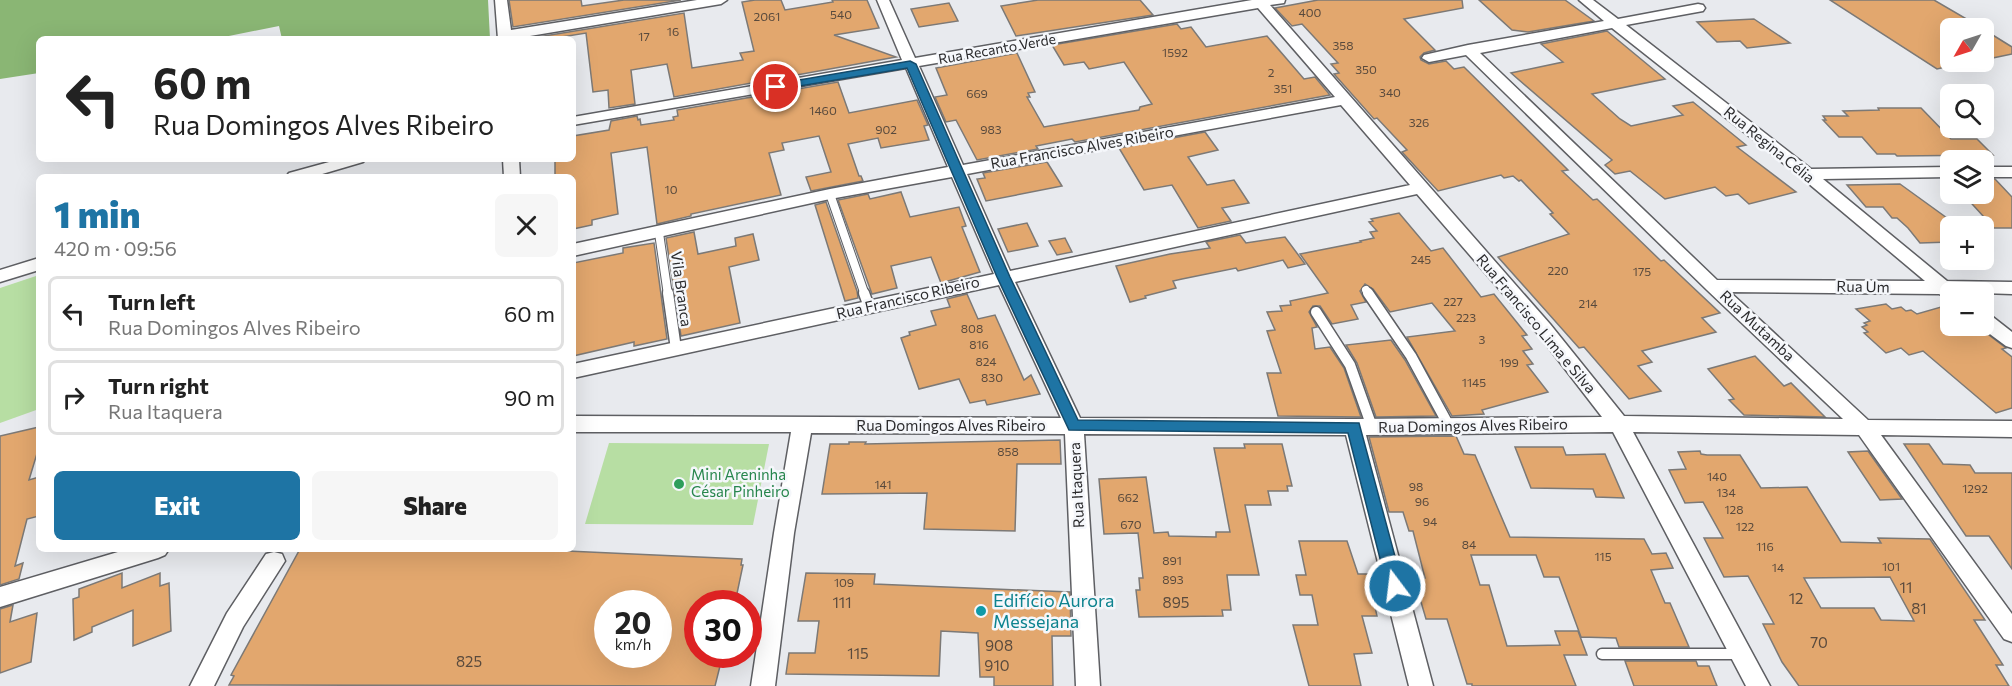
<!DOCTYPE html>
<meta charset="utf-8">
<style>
body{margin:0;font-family:Commissioner,sans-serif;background:#f6f6f6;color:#222;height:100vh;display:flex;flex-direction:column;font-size:22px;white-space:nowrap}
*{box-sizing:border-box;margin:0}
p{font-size:20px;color:#767676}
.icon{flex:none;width:33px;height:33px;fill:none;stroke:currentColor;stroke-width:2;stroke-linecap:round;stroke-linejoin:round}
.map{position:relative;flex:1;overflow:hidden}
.details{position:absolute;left:36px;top:174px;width:540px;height:378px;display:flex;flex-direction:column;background:#fff;border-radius:9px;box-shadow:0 6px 24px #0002}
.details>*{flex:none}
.hud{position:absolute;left:36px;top:36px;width:540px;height:126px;border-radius:9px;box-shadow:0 6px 24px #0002;background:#fff;color:#222;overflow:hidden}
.needle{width:39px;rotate:231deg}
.tools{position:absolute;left:1940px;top:18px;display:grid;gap:12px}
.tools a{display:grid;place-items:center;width:54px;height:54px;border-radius:9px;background:#fff;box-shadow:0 6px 24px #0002;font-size:30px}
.speed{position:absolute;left:594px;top:590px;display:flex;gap:12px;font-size:30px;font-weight:700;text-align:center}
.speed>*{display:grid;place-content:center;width:78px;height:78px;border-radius:50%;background:#fff;box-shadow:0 6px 24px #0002;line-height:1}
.speed small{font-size:15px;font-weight:400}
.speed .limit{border:9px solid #d22;background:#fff;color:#111}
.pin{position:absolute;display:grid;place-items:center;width:51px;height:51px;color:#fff;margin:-26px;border:3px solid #fff;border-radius:50%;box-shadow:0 2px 6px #0007}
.me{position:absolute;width:66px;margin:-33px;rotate:345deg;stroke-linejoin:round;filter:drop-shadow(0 0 4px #0008)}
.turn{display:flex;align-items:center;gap:21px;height:126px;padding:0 18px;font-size:27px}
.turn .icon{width:78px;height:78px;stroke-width:2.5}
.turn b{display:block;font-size:42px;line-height:51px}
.round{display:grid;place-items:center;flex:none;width:63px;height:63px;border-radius:9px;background:#f6f6f6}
.summary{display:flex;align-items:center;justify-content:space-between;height:102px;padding:0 18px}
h1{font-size:36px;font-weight:800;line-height:45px;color:#1e74a4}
.button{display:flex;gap:12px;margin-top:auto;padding:12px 18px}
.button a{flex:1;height:69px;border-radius:9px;background:#1e74a4;color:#fff;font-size:24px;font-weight:800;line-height:69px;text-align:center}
.button a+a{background:#f6f6f6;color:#222}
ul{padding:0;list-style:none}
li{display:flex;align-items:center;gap:18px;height:75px;margin:0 12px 9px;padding:0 6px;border:3px solid #e0e0e0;border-radius:9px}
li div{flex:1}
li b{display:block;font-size:22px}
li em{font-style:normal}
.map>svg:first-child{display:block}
.green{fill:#b7dea3}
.forest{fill:#8ab674}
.building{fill:#e2a76e;stroke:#7c7976;stroke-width:1.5;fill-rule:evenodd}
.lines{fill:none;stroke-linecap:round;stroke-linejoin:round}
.service-far1-casing{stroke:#5e5f63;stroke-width:10}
.service-casing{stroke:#5e5f63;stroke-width:13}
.minor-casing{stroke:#5e5f63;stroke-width:3}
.service-far1{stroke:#fff;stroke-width:8}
.service{stroke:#fff;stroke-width:10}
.minor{fill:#fff;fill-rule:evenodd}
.route{fill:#1e74a4;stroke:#144b6b;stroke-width:1.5}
.leisure-dot{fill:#2e9e5b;stroke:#f5f7fb;stroke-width:2}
.culture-dot{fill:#0f9aa8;stroke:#f5f7fb;stroke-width:2}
.labels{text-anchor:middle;stroke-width:5;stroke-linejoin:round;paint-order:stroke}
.number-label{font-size:12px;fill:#594a3d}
.far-street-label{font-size:14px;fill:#2b2b2d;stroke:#f5f7fb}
.street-label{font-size:15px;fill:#2b2b2d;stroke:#f5f7fb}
.leisure-label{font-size:15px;fill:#27864d;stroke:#f5f7fb;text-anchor:start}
.near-number-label{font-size:15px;fill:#594a3d}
.near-culture-label{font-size:18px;fill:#0d838f;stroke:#f5f7fb;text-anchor:start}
</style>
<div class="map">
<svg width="2012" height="686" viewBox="0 0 2012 686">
<rect width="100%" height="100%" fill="#e8eaee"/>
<!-- green -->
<g class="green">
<polygon points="39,275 39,409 0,423 0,288"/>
<polygon points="609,443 769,444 753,525 585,524"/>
</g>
<!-- forest -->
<polygon class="forest" points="0,0 488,0 490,39 282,39 279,26 214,39 39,39 39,73 0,79"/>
<!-- building -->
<g class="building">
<polygon points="509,0 581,0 582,6 624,0 681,0 513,27"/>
<polygon points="755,0 781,0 785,10 833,2 832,0 867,0 879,28 834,35 896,57 674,97 667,64 631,70 635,104 609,108 608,90 593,92 586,33 549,39 526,39 684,13 692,68 743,60 740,53 754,51 742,2"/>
<polygon points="1038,0 1140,0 1153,15 1016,36 1001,6"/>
<polygon points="1318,0 1462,0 1463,8 1404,19 1435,50 1424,53 1420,57 1421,60 1429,64 1446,61 1454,69 1464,67 1568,170 1562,171 1593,200 1597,199 1661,261 1664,260 1720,313 1702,318 1716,332 1642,351 1652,362 1638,366 1661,391 1629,399 1584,347 1579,348 1498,257 1569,234 1550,214 1553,213 1521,180 1519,181 1513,176 1504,178 1501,175 1438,191 1402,152 1407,150 1377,118 1374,119 1334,74 1339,73 1331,64 1338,63 1302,24 1292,26 1275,8"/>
<polygon points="1479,0 1565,0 1594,21 1528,32 1512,30"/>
<polygon points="1830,0 1934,0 1982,28 1950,28 1950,66 1937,69"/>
<polygon points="949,3 958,21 919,27 911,9"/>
<polygon points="1754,19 1790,43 1747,48 1740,41 1717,42 1697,22"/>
<polygon points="1177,24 1181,29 1191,27 1206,47 1267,36 1304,79 1315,77 1330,95 1075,142 1072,139 1036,146 1038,149 977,160 956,120 946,122 935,97 947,95 936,68 1017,53 1035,92 1028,93 1030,97 1027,97 1044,127 1139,110 1140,107 1152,104 1124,62 1089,69 1084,62 1064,65 1052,45"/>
<polygon points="1983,29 2012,47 2012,54 1983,60"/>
<polygon points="1607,31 1665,79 1592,94 1620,119 1631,126 1683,115 1673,106 1693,102 1746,145 1737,147 1796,192 1749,204 1738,194 1726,196 1715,187 1665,199 1630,171 1615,174 1605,165 1612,160 1511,73 1563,62 1541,44"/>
<polygon points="838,82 849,113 917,100 928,125 924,126 929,140 881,148 878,138 848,144 859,176 861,176 863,181 811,191 806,177 831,172 819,136 782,143 784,150 769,153 781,195 691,214 691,216 657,224 647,147 611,153 618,214 592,220 592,225 573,229 573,177 555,177 555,160 573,159 573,136 609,130 611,121 637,116 638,120 640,119 641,125 674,120 673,117 678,116 677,110"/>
<polygon points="1878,108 1921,108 1951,139 1977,139 1993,155 1897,156 1895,154 1877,154 1862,137 1839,137 1823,120 1826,120 1823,116 1848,116 1843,111 1879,110"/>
<polygon points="1205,132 1218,150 1188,157 1207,185 1234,180 1249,203 1222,208 1231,221 1198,228 1172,185 1144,190 1119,148"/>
<polygon points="1047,162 1062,186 986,201 977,179 985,178 983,173"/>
<polygon points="1989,179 1995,179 2012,197 2012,228 1994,228 1963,194 1983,194 1983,185"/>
<polygon points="1900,184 1958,226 1950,226 1950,242 1920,243 1908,228 1897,218 1892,218 1883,207 1866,207 1847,185"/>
<polygon points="901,192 910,217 959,207 966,226 962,227 980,272 941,283 931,257 891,266 897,288 872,294 838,200 868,194 870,199"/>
<polygon points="826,202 857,291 858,298 845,301 815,205"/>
<polygon points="1399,213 1431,251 1443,248 1481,297 1494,294 1527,335 1522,336 1532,349 1523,351 1533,364 1527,365 1548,392 1482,410 1484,414 1452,416 1407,337 1455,331 1432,303 1390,312 1373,289 1365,284 1360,291 1366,302 1351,305 1358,319 1332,324 1320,306 1313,306 1309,312 1317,327 1312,328 1315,349 1330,347 1344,368 1361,417 1278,416 1267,373 1281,373 1267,331 1275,330 1267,312 1282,311 1280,306 1291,305 1290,301 1328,293 1300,254 1361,242 1360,241 1374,238 1370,232 1377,231 1369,222 1373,221 1371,219"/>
<polygon points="1027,223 1038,246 1008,252 998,229"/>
<polygon points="694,232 698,254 736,246 735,238 753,234 759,260 729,267 740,323 681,336 666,238"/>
<polygon points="1240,235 1246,243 1285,237 1305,264 1288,268 1283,260 1238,271 1236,268 1182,279 1173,281 1176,288 1145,296 1146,298 1130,302 1116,266 1170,254 1210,248 1206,242"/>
<polygon points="1065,238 1072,252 1057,255 1049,241"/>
<polygon points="654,243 667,339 634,346 634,342 573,356 573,263 623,253 623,248"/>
<polygon points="967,294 978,319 995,315 1024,380 1031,375 1040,394 987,405 985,400 970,403 959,379 919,389 901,338 910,335 909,332 936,325 931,311 950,307 947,299"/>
<polygon points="1886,304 1892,309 1901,307 1906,311 1911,310 1917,314 1941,307 1950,315 1950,326 1977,326 2006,348 2002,349 2012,357 2012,408 1996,413 1923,351 1909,355 1901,348 1886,353 1864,333 1868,332 1862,327 1867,325 1864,323 1870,321 1856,309"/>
<polygon points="1391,340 1405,360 1436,416 1376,417 1357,363 1346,345"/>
<polygon points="1755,356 1784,386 1791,383 1825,417 1744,415 1729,400 1734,399 1708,369"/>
<polygon points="39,427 39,447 29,480 39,477 39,516 27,519 15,566 23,563 19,579 0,585 0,436"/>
<polygon points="1456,436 1464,454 1475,455 1510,537 1644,539 1652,554 1666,553 1673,568 1651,570 1665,603 1670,603 1689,647 1619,647 1616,638 1581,637 1559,577 1544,577 1536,555 1471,555 1480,585 1489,585 1507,646 1560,645 1555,631 1578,631 1587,655 1564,655 1576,686 1472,686 1472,684 1467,684 1447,619 1426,619 1414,578 1425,578 1413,531 1409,531 1403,512 1389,512 1369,437"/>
<polygon points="1060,440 1061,464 1017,464 1015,531 924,529 927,493 822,494 830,444 849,444 849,442 866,442 865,444"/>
<polygon points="1244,444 1282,444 1292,486 1287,486 1288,491 1268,491 1271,505 1245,505 1259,575 1227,575 1231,610 1222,610 1223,616 1139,617 1136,590 1140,590 1139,578 1143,578 1138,533 1104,534 1099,479 1146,477 1154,533 1168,532 1169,536 1216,537 1216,532 1230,532 1214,448 1245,448"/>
<polygon points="1904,444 1929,444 1943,464 1970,465 1975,473 2012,473 2012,569 1989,536 1966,536"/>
<polygon points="1515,447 1563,447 1566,455 1605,454 1624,498 1596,497 1593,489 1531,488"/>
<path d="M1700,451L1701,454L1707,455H1740L1761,488L1807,487L1841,542L1881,543L1878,538L1930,539L1985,620H1974L2003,665H1996L2009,686H1799L1782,662L1763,624H1774L1748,576L1724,577L1704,538H1723L1703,502L1685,503L1669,470L1686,469L1678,452ZM1890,577L1914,621L1881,620L1874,608H1821L1804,578Z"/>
<polygon points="1868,451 1902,499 1880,500 1848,452"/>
<polygon points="1299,541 1347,541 1358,574 1371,574 1376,594 1372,594 1377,616 1362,616 1372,653 1354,654 1361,686 1309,686 1293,625 1318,625 1312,595 1300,595 1296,575 1306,575"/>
<path d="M300,549L545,550L742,559L741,565H743L735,603H698V654H723L715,686L229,685L234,676L231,675ZM608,603H658V654H608Z"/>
<polygon points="122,573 122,588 160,573 160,586 169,583 171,631 133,646 133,610 92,627 92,632 74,640 73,599 79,597 79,589"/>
<polygon points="806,573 875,574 874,584 1070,592 1071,636 1052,636 1053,686 994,686 994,677 980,677 978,633 941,631 939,676 786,674 789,653 815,653 819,621 798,621"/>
<polygon points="13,605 10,622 37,613 31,662 0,673 0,609"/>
<polygon points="1625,661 1696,661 1698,666 1709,666 1717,686 1634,686"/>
</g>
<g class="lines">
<defs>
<g id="service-far1">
<polyline points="830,194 865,295"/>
<polyline points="659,233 668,295"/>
<polyline points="1366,290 1369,295"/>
</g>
<g id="service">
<polyline points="668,293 676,349"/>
<polyline points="864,293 869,307"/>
<polyline points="1368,293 1411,356 1449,426"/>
<polyline points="1316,312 1350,365 1372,427"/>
<polyline points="1602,654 1739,654"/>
</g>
<g id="minor">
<polygon points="495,0 507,0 511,30 697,0 727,0 721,4 512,39 498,39"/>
<path d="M877,0H889L915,58L1252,0H1285L1284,3L1270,5L1550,324L1624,416L1843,419L1707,290L1466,55L1429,62L1422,58L1424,55L1468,45L1604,21L1579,0H1593L1618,19L1698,4L1703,5L1705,8L1703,11L1626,25L1811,169L1950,167V177L1823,179L1947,281L2012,282V294L1950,292V299L1939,294L1730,292L1868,420L2012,421V437L1881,435L2012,614V642L2004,639L1859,435L1633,432L1770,686H1746L1613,432L1366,435L1433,686H1409L1346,435L1084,434L1100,686H1076L1065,434L811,433L794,533L775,686H751L774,533L791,432H573V416L1061,418L999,285L573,378V364L994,274L952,177L830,199L573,256V244L830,189L948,167L906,68L573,125V117L902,60ZM1258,8L1335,97L963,165L919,66ZM1612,28L1802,178L1925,281L1717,280L1480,53ZM1341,105L1410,185L1010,271L967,174ZM1417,194L1538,334L1602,417L1354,419L1080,418L1015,282Z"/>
<polygon points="340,159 366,159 363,162 312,177 286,177 289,173"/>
<polygon points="503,159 519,159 520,177 504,177"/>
<rect x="1983" y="167" width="29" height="10"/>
<polygon points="39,258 39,270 0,282 0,270"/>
<polygon points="1983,313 1989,314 2012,332 2012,348 2006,346 1979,326 1983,326"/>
<polygon points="128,549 169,549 165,555 158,558 0,607 0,587"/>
<polygon points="274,552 282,554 285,561 243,627 214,686 190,686 227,613 266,554"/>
</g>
</defs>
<!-- service-far1 casing -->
<use href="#service-far1" class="service-far1-casing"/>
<!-- service casing -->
<use href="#service" class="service-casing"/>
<!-- minor casing -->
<use href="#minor" class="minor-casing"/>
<!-- service-far1 -->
<use href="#service-far1" class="service-far1"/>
<!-- service -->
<use href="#service" class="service"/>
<!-- minor -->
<use href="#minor" class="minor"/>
</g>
<!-- route -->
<polygon class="route" points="910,61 916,64 1010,277 1078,420 1359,423 1403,586 1401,592 1395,594 1390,592 1387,586 1348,433 1069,430 997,277 907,68 776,90 770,87 776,84"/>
<!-- markers -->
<circle class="leisure-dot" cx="679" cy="484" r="6"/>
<circle class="culture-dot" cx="981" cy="611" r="6"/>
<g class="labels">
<!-- number labels -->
<g class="number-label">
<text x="1310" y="17">400</text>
<text x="841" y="19">540</text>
<text x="767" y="21">2061</text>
<text x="673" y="36">16</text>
<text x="644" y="41">17</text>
<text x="1343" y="50">358</text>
<text x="1175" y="57">1592</text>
<text x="1366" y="74">350</text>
<text x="1271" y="77">2</text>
<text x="1283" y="93">351</text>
<text x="1390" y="97">340</text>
<text x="977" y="98">669</text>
<text x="823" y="115">1460</text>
<text x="1419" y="127">326</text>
<text x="886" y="134">902</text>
<text x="991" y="134">983</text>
<text x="671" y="194">10</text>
<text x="1421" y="264">245</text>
<text x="1558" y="275">220</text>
<text x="1642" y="276">175</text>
<text x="1453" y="306">227</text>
<text x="1588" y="308">214</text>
<text x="1466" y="322">223</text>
<text x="972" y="333">808</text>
<text x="1482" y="344">3</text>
<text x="979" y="349">816</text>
<text x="986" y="366">824</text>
<text x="1509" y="367">199</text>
<text x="992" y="382">830</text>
<text x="1474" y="387">1145</text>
<text x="1008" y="456">858</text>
<text x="1717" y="481">140</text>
<text x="883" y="489">141</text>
<text x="1416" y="491">98</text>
<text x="1975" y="493">1292</text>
<text x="1726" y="497">134</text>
<text x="1128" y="502">662</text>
<text x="1422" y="506">96</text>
<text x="1734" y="514">128</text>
<text x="1430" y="526">94</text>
<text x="1131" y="529">670</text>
<text x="1745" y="531">122</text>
<text x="1469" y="549">84</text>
<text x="1765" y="551">116</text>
<text x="1603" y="561">115</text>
<text x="1172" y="565">891</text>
<text x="1891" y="571">101</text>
<text x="1778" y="572">14</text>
<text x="1173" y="584">893</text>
<text x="844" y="587">109</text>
</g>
<!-- far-street labels -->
<g class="far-street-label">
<text transform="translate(997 49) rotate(-10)" y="5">Rua Recanto Verde</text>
</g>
<!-- street labels -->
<g class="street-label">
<text transform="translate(1769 145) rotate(39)" y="5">Rua Regina Célia</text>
<text transform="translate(1082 148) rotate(-10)" y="5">Rua Francisco Alves Ribeiro</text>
<text transform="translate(1863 287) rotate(1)" y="5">Rua Um</text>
<text transform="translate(681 289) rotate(82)" y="5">Vila Branca</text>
<text transform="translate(908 298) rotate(-13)" y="5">Rua Francisco Ribeiro</text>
<text transform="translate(1536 324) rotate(50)" y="5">Rua Francisco Lima e Silva</text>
<text transform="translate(1757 326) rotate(43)" y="5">Rua Mutamba</text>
<text x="951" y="431">Rua Domingos Alves Ribeiro</text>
<text transform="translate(1473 426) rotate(-1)" y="5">Rua Domingos Alves Ribeiro</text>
<text transform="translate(1077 485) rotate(-93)" y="5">Rua Itaquera</text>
</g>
<!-- leisure labels -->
<g class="leisure-label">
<text x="691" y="480">Mini Areninha<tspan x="691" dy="17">César Pinheiro</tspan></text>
</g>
<!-- near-number labels -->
<g class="near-number-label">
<text x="1906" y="593">11</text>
<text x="1796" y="604">12</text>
<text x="842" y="608">111</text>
<text x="1176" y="608">895</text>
<text x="1919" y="614">81</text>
<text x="1819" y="648">70</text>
<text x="999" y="651">908</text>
<text x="858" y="659">115</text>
<text x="469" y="667">825</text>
<text x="997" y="671">910</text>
</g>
<!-- near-culture labels -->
<g class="near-culture-label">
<text x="993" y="607">Edifício Aurora<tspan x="993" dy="21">Messejana</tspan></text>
</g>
</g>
</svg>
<div class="tools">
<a><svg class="needle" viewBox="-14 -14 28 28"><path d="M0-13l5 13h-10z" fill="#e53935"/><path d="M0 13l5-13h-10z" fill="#767676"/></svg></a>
<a><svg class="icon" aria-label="search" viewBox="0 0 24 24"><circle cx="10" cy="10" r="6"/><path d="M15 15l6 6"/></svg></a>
<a><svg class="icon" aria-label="layers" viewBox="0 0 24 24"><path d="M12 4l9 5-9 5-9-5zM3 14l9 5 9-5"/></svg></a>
<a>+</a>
<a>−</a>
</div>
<div class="speed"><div>20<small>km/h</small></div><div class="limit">30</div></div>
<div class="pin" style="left:776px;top:87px;background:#d93025"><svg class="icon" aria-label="arrive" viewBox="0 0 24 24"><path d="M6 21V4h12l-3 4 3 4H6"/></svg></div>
<svg class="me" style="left:1395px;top:586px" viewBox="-20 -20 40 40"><circle r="17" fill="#1e74a4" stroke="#fff" stroke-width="3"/><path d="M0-11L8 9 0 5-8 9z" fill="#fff"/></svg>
<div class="hud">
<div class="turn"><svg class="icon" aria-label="left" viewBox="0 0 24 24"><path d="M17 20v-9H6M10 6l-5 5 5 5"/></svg><div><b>60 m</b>Rua Domingos Alves Ribeiro</div></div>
</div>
<section class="details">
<div class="summary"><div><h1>1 min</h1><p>420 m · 09:56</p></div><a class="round"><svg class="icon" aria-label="close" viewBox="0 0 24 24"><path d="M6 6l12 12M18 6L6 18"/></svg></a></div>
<ul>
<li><svg class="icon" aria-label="left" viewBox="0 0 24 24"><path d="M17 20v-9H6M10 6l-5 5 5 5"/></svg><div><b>Turn left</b><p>Rua Domingos Alves Ribeiro</p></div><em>60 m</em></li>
<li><svg class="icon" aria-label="right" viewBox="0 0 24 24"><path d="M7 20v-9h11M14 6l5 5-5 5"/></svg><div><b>Turn right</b><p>Rua Itaquera</p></div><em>90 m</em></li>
</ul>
<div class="button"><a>Exit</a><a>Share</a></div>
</section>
</div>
